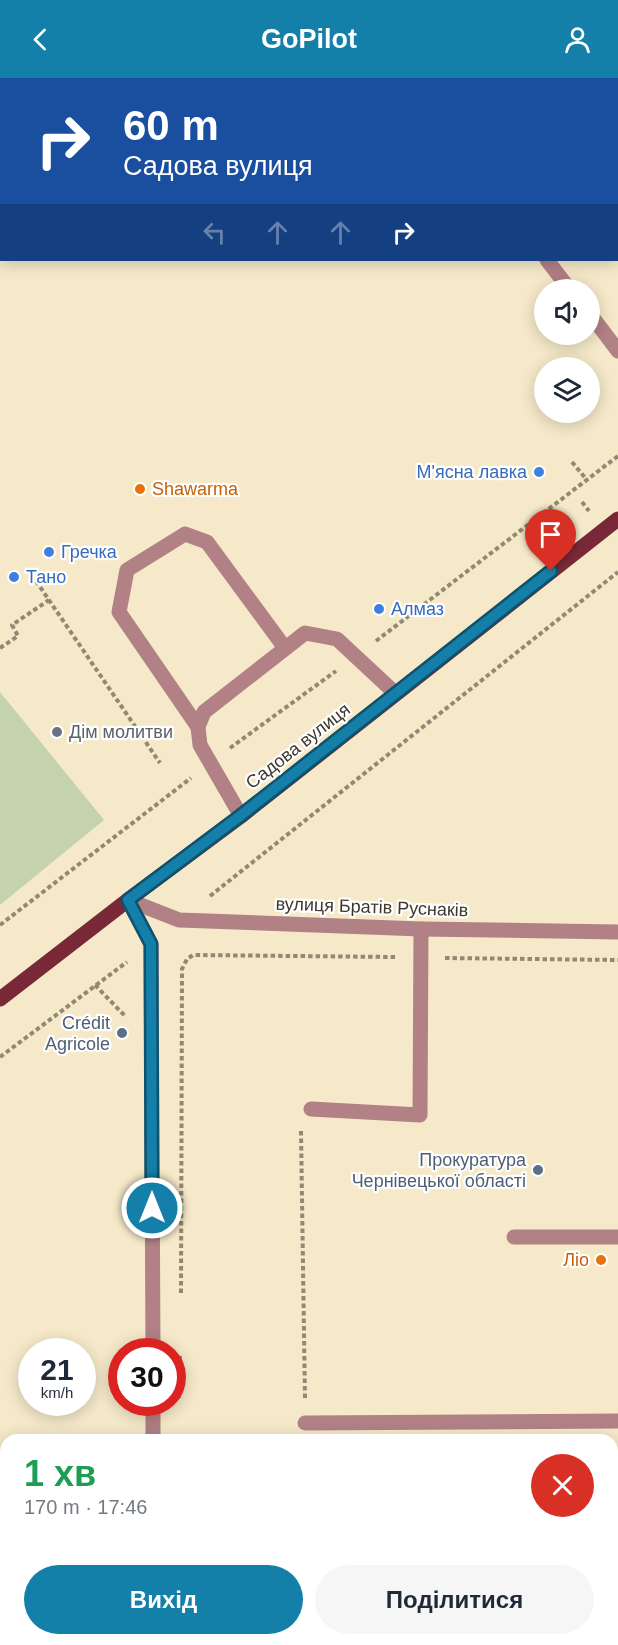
<!DOCTYPE html>
<html lang="uk">
<meta charset="utf-8">
<style>
body{margin:0;font-family:Helvetica,sans-serif;background:#f6f6f7;color:#1f2937;height:100vh;display:flex;flex-direction:column;font-size:22px;white-space:nowrap}
*{box-sizing:border-box;margin:0}
p{font-size:20px;color:#747a83}
.icon{flex:none;width:33px;height:33px;fill:none;stroke:currentColor;stroke-width:2;stroke-linecap:round;stroke-linejoin:round}
.map{position:relative;flex:1;overflow:hidden}
.side{position:absolute;left:0px;top:1356px;width:618px;height:212px;display:flex;flex-direction:column;background:#fff;border-radius:18px 18px 0 0;box-shadow:0 3px 15px #0003}
.side>*{flex:none}
.banner{position:absolute;left:0px;top:0px;width:618px;height:183px;box-shadow:0 3px 15px #0003;background:#1a4fa0;color:#fff;overflow:hidden}
.tools{position:absolute;left:534px;top:201px;display:grid;gap:12px}
.tools a{display:grid;place-items:center;width:66px;height:66px;border-radius:50%;background:#fff;box-shadow:0 3px 15px #0003;font-size:30px}
.speed{position:absolute;left:18px;top:1260px;display:flex;gap:12px;font-size:30px;font-weight:700;text-align:center}
.speed>*{display:grid;place-content:center;width:78px;height:78px;border-radius:50%;background:#fff;box-shadow:0 3px 15px #0003;line-height:1}
.speed small{font-size:15px;font-weight:400}
.speed .limit{border:9px solid #d22;background:#fff;color:#111}
.pin{position:absolute;display:grid;place-items:center;width:51px;height:51px;color:#fff;margin:-62px -26px;border-radius:50% 50% 50% 0;rotate:-45deg;box-shadow:0 0 6px #0007}
.pin .icon{rotate:45deg}
.me{position:absolute;width:66px;margin:-33px;rotate:0deg;stroke-linejoin:round;filter:drop-shadow(0 0 4px #0008)}
.turn{display:flex;align-items:center;gap:21px;height:126px;padding:0 24px;font-size:27px}
.turn .icon{width:78px;height:78px;stroke-width:2.5}
.turn b{display:block;font-size:42px;line-height:51px}
.lanes{display:flex;align-items:center;height:57px;padding:0 24px;background:#0003;justify-content:center;gap:30px;direction:ltr}
.lanes .off{opacity:.35}
.round{display:grid;place-items:center;flex:none;width:63px;height:63px;border-radius:32px;background:#f6f6f7}
.overview{display:flex;align-items:center;justify-content:space-between;height:102px;padding:0 24px}
h1{font-size:36px;font-weight:800;line-height:45px;color:#1e9e55}
.action{display:flex;gap:12px;margin-top:auto;padding:12px 24px}
.action a{flex:1;height:69px;border-radius:36px;background:#147fa8;color:#fff;font-size:24px;font-weight:800;line-height:69px;text-align:center}
.action a+a{background:#f6f6f7;color:#1f2937}
header{display:flex;justify-content:space-between;align-items:center;height:78px;padding:0 24px;background:#147fa8;color:#fff;font-size:27px;font-weight:800}
.map>svg:first-child{display:block}
.green{fill:#c4d3ae}
.lines{fill:none;stroke-linecap:round;stroke-linejoin:round}
.path{stroke:#918974;stroke-width:4;stroke-dasharray:4.5 3;stroke-linecap:butt}
.minor{stroke:#b18186;stroke-width:15}
.major{stroke:#782837;stroke-width:15}
.route-casing{stroke:#0d536d;stroke-width:15}
.route{stroke:#147fa8;stroke-width:10}
.shop-dot{fill:#3f7fe0;stroke:#fff;stroke-width:2}
.food-dot{fill:#e8710a;stroke:#fff;stroke-width:2}
.worship-dot{fill:#6b7280;stroke:#fff;stroke-width:2}
.service-dot{fill:#5c6f8a;stroke:#fff;stroke-width:2}
.labels{text-anchor:middle;stroke-width:4.5;stroke-linejoin:round;paint-order:stroke}
.shop-label{font-size:18px;fill:#366cbe;stroke:#fff;text-anchor:start}
.food-label{font-size:18px;fill:#c56008;stroke:#fff;text-anchor:start}
.worship-label{font-size:18px;fill:#5b616d;stroke:#fff;text-anchor:start}
.street-label{font-size:18px;fill:#3d382c;stroke:#fff}
.service-label{font-size:18px;fill:#4e5e75;stroke:#fff;text-anchor:end}
</style>
<header><svg class="icon" aria-label="back" viewBox="0 0 24 24"><path d="M15 5l-7 7 7 7"/></svg>GoPilot<svg class="icon" aria-label="person" viewBox="0 0 24 24"><circle cx="12" cy="8" r="4"/><path d="M4 21q1-7 8-7t8 7"/></svg></header>
<div class="map">
<svg width="618" height="1567" viewBox="0 0 618 1567">
<rect width="100%" height="100%" fill="#f5e9c9"/>
<!-- green -->
<g class="green">
<polygon points="0,0 236,0 2,2 0,182"/>
<polygon points="0,614 104,742 0,827"/>
</g>
<g class="lines">
<!-- path -->
<g class="path">
<polyline points="572,384 587,402"/>
<polyline points="582,424 589,433"/>
<polyline points="36,503 160,685"/>
<polyline points="376,563 618,378"/>
<polyline points="0,570 18,558 12,547 49,522"/>
<polyline points="230,670 336,593"/>
<polyline points="210,818 618,494"/>
<polyline points="0,847 191,700"/>
<polyline points="445,880 618,882"/>
<polyline points="95,907 126,939"/>
<polyline points="0,979 127,884"/>
<polyline points="301,1053 305,1322"/>
<polyline points="181,1215 182,891 187,881 193,877 395,879"/>
<polyline points="179,1320 180,1277"/>
<polyline points="618,1479 618,1456"/>
<polyline points="617,1567 617,1529"/>
</g>
<!-- minor -->
<g class="minor">
<polyline points="404,0 406,2"/>
<polyline points="547,182 570,212"/>
<polyline points="590,236 618,273"/>
<polyline points="198,649 119,534 127,492 185,456 207,464 285,570"/>
<polyline points="241,738 200,667 198,649 204,634 305,555 337,561 395,615"/>
<polyline points="128,822 179,842 421,851 618,854"/>
<polyline points="128,822 151,866 153,1274"/>
<polyline points="311,1031 420,1037 421,851"/>
<polyline points="514,1159 618,1159"/>
<polyline points="153,1324 153,1362"/>
<polyline points="305,1345 618,1343"/>
<polyline points="612,1504 618,1504"/>
<polyline points="154,1562 155,1567"/>
</g>
<!-- major -->
<polyline class="major" points="0,921 128,822 241,738 618,441"/>
</g>
<g class="lines">
<defs>
<polyline id="route" points="152,1130 151,866 128,822 240,738 551,493"/>
</defs>
<!-- route casing -->
<use href="#route" class="route-casing"/>
<!-- route -->
<use href="#route" class="route"/>
</g>
<!-- markers -->
<g class="shop-dot">
<circle cx="539" cy="394" r="6"/>
<circle cx="49" cy="474" r="6"/>
<circle cx="14" cy="499" r="6"/>
<circle cx="379" cy="531" r="6"/>
</g>
<g class="food-dot">
<circle cx="140" cy="411" r="6"/>
<circle cx="601" cy="1182" r="6"/>
</g>
<circle class="worship-dot" cx="57" cy="654" r="6"/>
<g class="service-dot">
<circle cx="122" cy="955" r="6"/>
<circle cx="538" cy="1092" r="6"/>
</g>
<g class="labels">
<!-- shop labels -->
<g class="shop-label">
<text x="527" y="400" text-anchor="end">М'ясна лавка</text>
<text x="61" y="480">Гречка</text>
<text x="26" y="505">Тано</text>
<text x="391" y="537">Алмаз</text>
</g>
<!-- food labels -->
<g class="food-label">
<text x="152" y="417">Shawarma</text>
<text x="589" y="1188" text-anchor="end">Ліо</text>
</g>
<!-- worship labels -->
<g class="worship-label">
<text x="69" y="660">Дім молитви</text>
</g>
<!-- street labels -->
<g class="street-label">
<text transform="translate(298 668) rotate(-38)" y="6">Садова вулиця</text>
<text transform="translate(372 829) rotate(2)" y="6">вулиця Братів Руснаків</text>
</g>
<!-- service labels -->
<g class="service-label">
<text x="110" y="951">Crédit<tspan x="110" dy="21">Agricole</tspan></text>
<text x="526" y="1088">Прокуратура<tspan x="526" dy="21">Чернівецької області</tspan></text>
</g>
</g>
</svg>
<div class="tools">
<a><svg class="icon" aria-label="sound" viewBox="0 0 24 24"><path d="M4 9h4l5-4v14l-5-4H4zM17 9q2 3 0 6"/></svg></a>
<a><svg class="icon" aria-label="layers" viewBox="0 0 24 24"><path d="M12 4l9 5-9 5-9-5zM3 14l9 5 9-5"/></svg></a>
</div>
<div class="speed"><div>21<small>km/h</small></div><div class="limit">30</div></div>
<div class="pin" style="left:551px;top:493px;background:#d93025"><svg class="icon" aria-label="arrive" viewBox="0 0 24 24"><path d="M6 21V4h12l-3 4 3 4H6"/></svg></div>
<svg class="me" style="left:152px;top:1130px" viewBox="-20 -20 40 40"><circle r="17" fill="#147fa8" stroke="#fff" stroke-width="3"/><path d="M0-11L8 9 0 5-8 9z" fill="#fff"/></svg>
<div class="banner">
<div class="turn"><svg class="icon" aria-label="right" viewBox="0 0 24 24"><path d="M7 20v-9h11M14 6l5 5-5 5"/></svg><div><b>60 m</b>Садова вулиця</div></div>
<div class="lanes"><svg class="icon off" aria-label="left" viewBox="0 0 24 24"><path d="M17 20v-9H6M10 6l-5 5 5 5"/></svg><svg class="icon off" aria-label="ahead" viewBox="0 0 24 24"><path d="M12 20V5M6 11l6-6 6 6"/></svg><svg class="icon off" aria-label="ahead" viewBox="0 0 24 24"><path d="M12 20V5M6 11l6-6 6 6"/></svg><svg class="icon" aria-label="right" viewBox="0 0 24 24"><path d="M7 20v-9h11M14 6l5 5-5 5"/></svg></div>
</div>
<section class="side">
<div class="overview"><div><h1>1 хв</h1><p>170 m · 17:46</p></div><a class="round" style="background:#d93025;color:#fff"><svg class="icon" aria-label="close" viewBox="0 0 24 24"><path d="M6 6l12 12M18 6L6 18"/></svg></a></div>
<div class="action"><a>Вихід</a><a>Поділитися</a></div>
</section>
</div>
